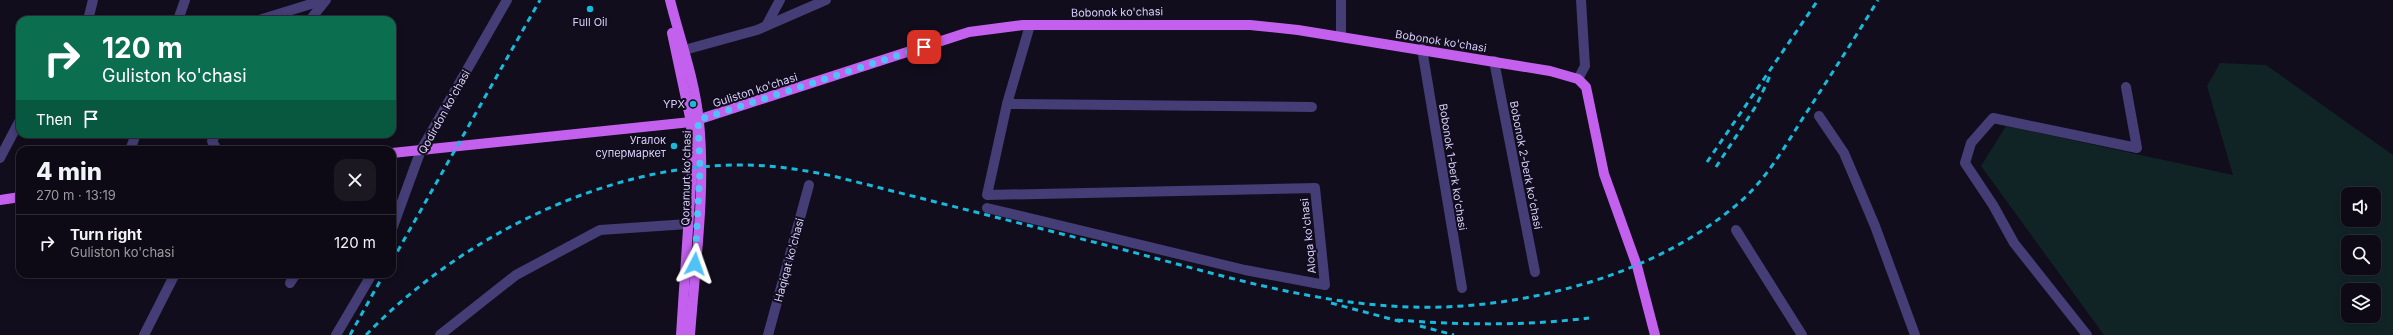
<!DOCTYPE html>
<meta charset="utf-8">
<style>
body{margin:0;font-family:Inter,sans-serif;background:#1b1822;color:#f1f3f6;height:100vh;display:flex;flex-direction:column;font-size:15px;white-space:nowrap}
*{box-sizing:border-box;margin:0}
p{font-size:13px;color:#9a9aa0}
.icon{flex:none;width:22px;height:22px;fill:none;stroke:currentColor;stroke-width:2;stroke-linecap:round;stroke-linejoin:round}
.map{position:relative;flex:1;overflow:hidden}
.sheet{position:absolute;left:16px;top:146px;width:380px;height:132px;display:flex;flex-direction:column;background:#0d0a15;border-radius:12px;box-shadow:0 2px 6px #0003,0 0 0 1px #2d2b34}
.sheet>*{flex:none}
.top-card{position:absolute;left:16px;top:16px;width:380px;height:122px;border-radius:12px;box-shadow:0 2px 6px #0003,0 0 0 1px #2d2b34;background:#0b6e4f;color:#fff;overflow:hidden}
.tools{position:absolute;left:2341px;top:187px;display:grid;gap:8px}
.tools a{display:grid;place-items:center;width:40px;height:40px;border-radius:8px;background:#0d0a15;box-shadow:0 2px 6px #0003,0 0 0 1px #2d2b34;font-size:20px}
.pin{position:absolute;display:grid;place-items:center;width:34px;height:34px;color:#fff;margin:-17px;border-radius:8px;box-shadow:0 2px 6px #0006}
.me{position:absolute;width:44px;margin:-22px;rotate:4deg;stroke-linejoin:round;filter:drop-shadow(0 0 3px #0008)}
.turn{display:flex;align-items:center;gap:14px;height:84px;padding:0 20px;font-size:18px}
.turn .icon{width:52px;height:52px;stroke-width:2.5}
.turn b{display:block;font-size:28px;line-height:34px}
.then{display:flex;align-items:center;height:38px;padding:0 20px;background:#0003;gap:8px;font-size:15px}
.round{display:grid;place-items:center;flex:none;width:42px;height:42px;border-radius:12px;background:#1b1822}
.overview{display:flex;align-items:center;justify-content:space-between;height:68px;padding:0 20px}
h1{font-size:24px;font-weight:800;line-height:30px}
ul{padding:0;list-style:none}
li{display:flex;align-items:center;gap:12px;height:56px;padding:0 20px;border-top:1px solid #2d2b34}
li div{flex:1}
li b{display:block;font-size:15px}
li em{font-style:normal}
.map>svg:first-child{display:block}
.green{fill:#112425;fill-rule:evenodd}
.lines{fill:none;stroke-linecap:round;stroke-linejoin:round}
.minor{stroke:#443d76;stroke-width:10}
.major{stroke:#c361ee;stroke-width:10}
.rail{stroke:#18b9db;stroke-width:3;stroke-dasharray:6 5;stroke-linecap:butt}
.route{stroke:#4fc3f7;stroke-width:7;stroke-dasharray:0 12.6}
.poi-dot{fill:#18b9db;stroke:#110d1c;stroke-width:1.5}
.labels{text-anchor:middle;stroke-width:4;stroke-linejoin:round;paint-order:stroke}
.street-label{font-size:11px;fill:#d6cefa;stroke:#110d1c}
.poi-label{font-size:11px;fill:#d6cefa;stroke:#110d1c;text-anchor:end}
</style>
<div class="map">
<svg width="2393" height="335" viewBox="0 0 2393 335">
<rect width="100%" height="100%" fill="#110d1c"/>
<!-- green -->
<path class="green" d="M2220,63L2266,65L2393,155V335H2104L1981,166L2006,126L2233,175L2207,86ZM2348,194H2374V220H2348ZM2348,242H2374V268H2348ZM2348,290H2374V316H2348Z"/>
<g class="lines">
<!-- minor -->
<g class="minor">
<polyline points="1341,0 1341,37"/>
<polyline points="88,20 93,0"/>
<polyline points="178,20 185,0"/>
<polyline points="259,20 324,0"/>
<polyline points="310,20 326,0"/>
<polyline points="766,26 780,0"/>
<polyline points="1422,49 1462,288"/>
<polyline points="677,52 757,30 826,0"/>
<polyline points="1494,61 1535,272"/>
<polyline points="1578,79 1585,66 1581,0"/>
<polyline points="1007,104 1312,107"/>
<polyline points="1819,116 1844,153 1875,226 1915,335"/>
<polyline points="216,134 212,141 217,150"/>
<polyline points="130,150 136,134"/>
<polyline points="0,158 20,120"/>
<polyline points="987,208 1245,270 1325,285 1315,188 987,195 1007,104 1030,25"/>
<polyline points="392,229 421,150 507,0"/>
<polyline points="1736,230 1802,335"/>
<polyline points="290,283 296,274"/>
<polyline points="144,335 175,274"/>
<polyline points="336,335 372,274"/>
<polyline points="440,335 516,275 600,230 688,224"/>
<polyline points="768,335 809,185"/>
<polyline points="2087,335 2014,243 1993,205 1965,163 1971,143 1993,118 2137,148 2126,87"/>
</g>
<!-- major -->
<g class="major">
<path d="M670,0C680,40 695,80 699,122C706,192 695,265 690,335"/>
<polyline points="672,33 691,122 692,169 681,335"/>
<polyline points="392,153 691,122 969,32 1023,25 1250,25 1298,30 1550,71 1578,79 1586,87 1604,174 1637,266 1655,335"/>
<polyline points="0,200 20,197"/>
</g>
<!-- rail -->
<g class="rail">
<polyline points="1707,162 1818,0"/>
<polyline points="1716,167 1756,106 1770,76"/>
<polyline points="392,261 540,0"/>
<polyline points="1331,303 1402,322"/>
<path d="M1397,320C1462,325 1525,326 1589,318"/>
<polyline points="1420,326 1454,335"/>
<polyline points="350,335 384,274"/>
<path d="M366,335C460,237 606,164 743,165C774,165 803,170 833,176C928,200 1023,224 1117,248C1213,273 1311,304 1410,307C1470,309 1530,300 1587,283C1643,266 1696,240 1740,202C1765,180 1783,150 1801,121C1827,81 1853,41 1878,0"/>
</g>
</g>
<g class="lines">
<!-- route -->
<polyline class="route" points="695,264 700,168 698,120 924,47"/>
</g>
<!-- markers -->
<g class="poi-dot">
<circle cx="590" cy="9" r="4"/>
<circle cx="693" cy="104" r="4"/>
<circle cx="674" cy="146" r="4"/>
</g>
<g class="labels">
<!-- street labels -->
<g class="street-label">
<text transform="translate(1117 12) rotate(-1)" y="4">Bobonok ko'chasi</text>
<text transform="translate(1441 41) rotate(9)" y="4">Bobonok ko'chasi</text>
<text transform="translate(755 90) rotate(-18)" y="4">Guliston ko'chasi</text>
<text transform="translate(444 112) rotate(-61)" y="4">Qodirdon ko'chasi</text>
<text transform="translate(1526 165) rotate(79)" y="4">Bobonok 2-berk koʻchasi</text>
<text transform="translate(1453 167) rotate(81)" y="4">Bobonok 1-berk koʻchasi</text>
<text transform="translate(686 178) rotate(-89)" y="4">Qoramurt koʻchasi</text>
<text transform="translate(1308 236) rotate(-96)" y="4">Aloqa ko'chasi</text>
<text transform="translate(789 260) rotate(-75)" y="4">Haqiqat ko'chasi</text>
</g>
<!-- poi labels -->
<g class="poi-label">
<text x="590" y="26" text-anchor="middle">Full Oil</text>
<text x="685" y="108">YPX</text>
<text x="666" y="144">Угалок<tspan x="666" dy="13">супермаркет</tspan></text>
</g>
</g>
</svg>
<div class="tools">
<a><svg class="icon" aria-label="sound" viewBox="0 0 24 24"><path d="M4 9h4l5-4v14l-5-4H4zM17 9q2 3 0 6"/></svg></a>
<a><svg class="icon" aria-label="search" viewBox="0 0 24 24"><circle cx="10" cy="10" r="6"/><path d="M15 15l6 6"/></svg></a>
<a><svg class="icon" aria-label="layers" viewBox="0 0 24 24"><path d="M12 4l9 5-9 5-9-5zM3 14l9 5 9-5"/></svg></a>
</div>
<div class="pin" style="left:924px;top:47px;background:#d93025"><svg class="icon" aria-label="arrive" viewBox="0 0 24 24"><path d="M6 21V4h12l-3 4 3 4H6"/></svg></div>
<svg class="me" style="left:695px;top:264px" viewBox="-20 -20 40 40"><path d="M0-17L14 15 0 8-14 15z" fill="#4fc3f7" stroke="#fff" stroke-width="4"/></svg>
<div class="top-card">
<div class="turn"><svg class="icon" aria-label="right" viewBox="0 0 24 24"><path d="M7 20v-9h11M14 6l5 5-5 5"/></svg><div><b>120 m</b>Guliston ko'chasi</div></div>
<div class="then">Then<svg class="icon" aria-label="arrive" viewBox="0 0 24 24"><path d="M6 21V4h12l-3 4 3 4H6"/></svg></div>
</div>
<section class="sheet">
<div class="overview"><div><h1>4 min</h1><p>270 m · 13:19</p></div><a class="round"><svg class="icon" aria-label="close" viewBox="0 0 24 24"><path d="M6 6l12 12M18 6L6 18"/></svg></a></div>
<ul>
<li><svg class="icon" aria-label="right" viewBox="0 0 24 24"><path d="M7 20v-9h11M14 6l5 5-5 5"/></svg><div><b>Turn right</b><p>Guliston ko'chasi</p></div><em>120 m</em></li>
</ul>
</section>
</div>
